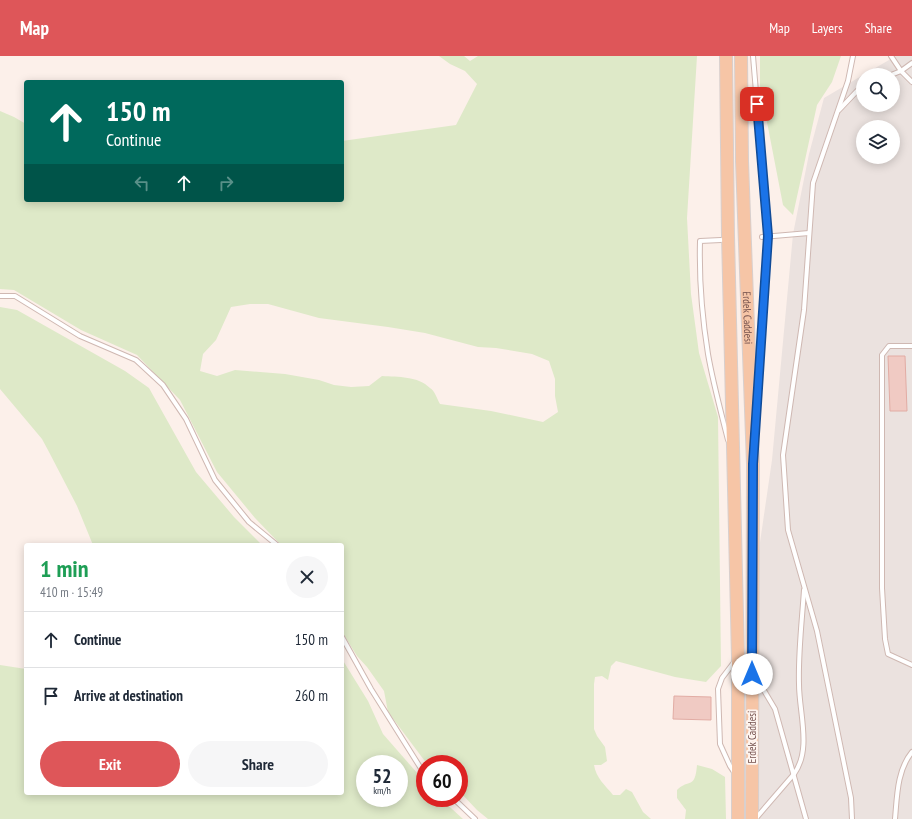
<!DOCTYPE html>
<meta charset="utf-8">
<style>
body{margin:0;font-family:"PT Sans Narrow",sans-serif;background:#f6f6f7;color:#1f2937;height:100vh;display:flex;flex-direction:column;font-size:15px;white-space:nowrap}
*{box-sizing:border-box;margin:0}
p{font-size:13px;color:#747a83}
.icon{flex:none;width:22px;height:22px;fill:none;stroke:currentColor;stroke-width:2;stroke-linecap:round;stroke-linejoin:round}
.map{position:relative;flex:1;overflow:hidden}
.sheet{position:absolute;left:24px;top:487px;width:320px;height:252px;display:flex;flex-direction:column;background:#fff;border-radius:4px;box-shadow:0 2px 10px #0003}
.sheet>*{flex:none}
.guide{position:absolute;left:24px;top:24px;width:320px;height:122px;border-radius:4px;box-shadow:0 2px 10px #0003;background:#00695c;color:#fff;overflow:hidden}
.controls{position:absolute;left:856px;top:12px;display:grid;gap:8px}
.controls a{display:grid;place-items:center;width:44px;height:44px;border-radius:50%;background:#fff;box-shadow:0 2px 10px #0003;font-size:20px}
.speed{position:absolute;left:356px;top:699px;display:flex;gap:8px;font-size:20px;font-weight:700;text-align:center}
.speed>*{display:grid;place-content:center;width:52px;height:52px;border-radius:50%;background:#fff;box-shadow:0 2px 10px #0003;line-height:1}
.speed small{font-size:10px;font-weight:400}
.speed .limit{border:6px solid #d22;background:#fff;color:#111}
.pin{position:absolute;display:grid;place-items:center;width:34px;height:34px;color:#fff;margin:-17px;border-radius:8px;box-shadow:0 2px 6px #0006}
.me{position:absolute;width:44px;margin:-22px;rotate:0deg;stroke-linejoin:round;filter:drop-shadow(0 0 3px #0008)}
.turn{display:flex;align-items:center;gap:14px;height:84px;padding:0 16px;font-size:18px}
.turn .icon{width:52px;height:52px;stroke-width:2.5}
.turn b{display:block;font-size:28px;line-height:34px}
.lanes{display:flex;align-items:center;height:38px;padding:0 16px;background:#0003;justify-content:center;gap:20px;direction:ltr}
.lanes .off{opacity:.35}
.round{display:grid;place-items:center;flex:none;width:42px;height:42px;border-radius:21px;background:#f6f6f7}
.headline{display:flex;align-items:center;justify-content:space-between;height:68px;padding:0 16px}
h1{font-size:24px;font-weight:700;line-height:30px;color:#1e9e55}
.primary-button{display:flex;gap:8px;margin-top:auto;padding:8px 16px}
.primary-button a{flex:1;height:46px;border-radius:24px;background:#de5659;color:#fff;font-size:16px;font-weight:700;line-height:46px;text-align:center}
.primary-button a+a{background:#f6f6f7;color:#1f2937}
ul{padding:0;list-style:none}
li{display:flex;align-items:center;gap:12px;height:56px;padding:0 16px;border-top:1px solid #e0e1e3}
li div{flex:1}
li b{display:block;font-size:15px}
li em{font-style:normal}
header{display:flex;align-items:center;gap:24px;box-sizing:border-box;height:56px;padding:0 20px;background:#de5659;color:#fff}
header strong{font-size:19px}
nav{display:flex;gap:22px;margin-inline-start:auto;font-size:14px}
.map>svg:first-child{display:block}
.industrial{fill:#ebe2df;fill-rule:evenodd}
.green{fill:#dee9c8;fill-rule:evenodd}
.building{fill:#f0cac3;stroke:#e2aca4}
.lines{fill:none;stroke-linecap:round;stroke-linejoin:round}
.service-casing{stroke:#cfb8b2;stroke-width:6}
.primary-casing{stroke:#d8cfcd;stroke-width:14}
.service{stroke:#fff;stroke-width:4}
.primary{stroke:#f6c5a6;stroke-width:12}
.route-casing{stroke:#114b97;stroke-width:10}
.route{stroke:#1a73e8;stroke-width:7}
.labels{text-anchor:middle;stroke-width:4;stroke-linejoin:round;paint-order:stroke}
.street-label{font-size:11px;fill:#75524e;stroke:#fef5f0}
</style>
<header>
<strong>Map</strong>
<nav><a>Map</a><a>Layers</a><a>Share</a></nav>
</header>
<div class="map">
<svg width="912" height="763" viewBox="0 0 912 763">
<rect width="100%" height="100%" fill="#fcf0ea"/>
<!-- industrial -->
<path class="industrial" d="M896,0H912V763H759L758,500L772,404L793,178L809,98L824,42L863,19V49H893V19H863ZM863,71H893V101H863Z"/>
<!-- green -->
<g class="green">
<path d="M439,0H464L470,5L478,0H697L687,162L691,238L699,297L718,361L721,610L706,626L675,621L616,605L611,610L608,624L602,620L595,621L594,628V673L597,680L605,691L607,705L601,709H594C596,722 605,729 613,739H620L626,733L632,736L643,756L651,763H488L477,754L459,735V708H427L388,656L384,635L367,611L357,600L342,576V489H281L255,462L217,416L180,344L137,299L81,274L14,234L0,233V55L14,61L26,68V144H342V85L456,69L477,28L465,15L450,8ZM250,248H268L319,262L388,271L425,277L478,291L496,292L532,298L549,305L555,323V340L558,356L543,366L491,355L440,348C437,343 435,335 430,332C418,320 398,321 382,320L369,330L351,331L334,329L319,324L285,318L235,314L217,320L200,315L203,298L216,284L231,251Z"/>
<polygon points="760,0 841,0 832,26 817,49 793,159 783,149 760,30"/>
<polygon points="0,251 17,254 125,315 149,332 196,416 234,461 262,489 93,489 77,450 49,396 42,383 0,333"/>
<path d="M342,603L368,645L383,678L425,726V742H440L463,763H0V609L26,613V737H342ZM365,708H399V742H365Z"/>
<path d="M697,709L712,713L725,721L726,763H685L686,754L677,742V734C689,722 695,734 697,709Z"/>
</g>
<!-- building -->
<g class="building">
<polygon points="888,300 905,300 907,355 890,355"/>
<polygon points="674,640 711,641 711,664 673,663"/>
</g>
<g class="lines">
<defs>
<g id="service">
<polyline points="753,0 768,180 756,351"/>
<polyline points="891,0 901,15 912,26"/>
<polyline points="891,19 901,15 912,7"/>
<polyline points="839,54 857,35 863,32"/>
<polyline points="762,181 809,177"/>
<path d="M721,184L700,185C699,223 702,261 708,298C713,327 721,356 728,384"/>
<polyline points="0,240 15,240 80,280 136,304 163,329 186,363 215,424 249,466 277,489"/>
<polyline points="912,290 889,290 882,299 882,532 885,583 888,598 912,609"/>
<polyline points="342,581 371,633 420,711 425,715"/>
<polyline points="756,621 775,653 806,763"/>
<polyline points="734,716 730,710 720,688 718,633 722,622 735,605"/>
<polyline points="453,742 475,763"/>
<path d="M757,761L794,718C812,693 799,657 799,628C798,597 802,565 804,534"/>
<polyline points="852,763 851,742 817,575 788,474 783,399 804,254 813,127 848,25 853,0"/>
<path d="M895,763C897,741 897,714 912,696"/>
</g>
<g id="primary">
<polyline points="726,0 728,180 738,601 738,763"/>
<path id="s1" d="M741,0L742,105L753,408L752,763"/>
</g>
</defs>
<!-- service casing -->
<use href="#service" class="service-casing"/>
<!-- primary casing -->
<use href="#primary" class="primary-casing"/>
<!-- service -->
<use href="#service" class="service"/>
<!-- primary -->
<use href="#primary" class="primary"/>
</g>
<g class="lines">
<defs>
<polyline id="route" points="752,618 753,408 768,180 757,48"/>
</defs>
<!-- route casing -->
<use href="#route" class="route-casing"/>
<!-- route -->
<use href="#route" class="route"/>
</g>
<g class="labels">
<!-- street labels -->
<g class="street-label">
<text dy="4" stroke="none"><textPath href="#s1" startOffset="262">Erdek Caddesi</textPath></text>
<text transform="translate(752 681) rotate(-90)" y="4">Erdek Caddesi</text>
</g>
</g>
</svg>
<div class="controls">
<a><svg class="icon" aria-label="search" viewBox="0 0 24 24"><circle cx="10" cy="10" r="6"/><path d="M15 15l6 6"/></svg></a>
<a><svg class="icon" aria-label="layers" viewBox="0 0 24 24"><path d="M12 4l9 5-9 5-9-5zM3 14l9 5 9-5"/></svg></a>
</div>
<div class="speed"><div>52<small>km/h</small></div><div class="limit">60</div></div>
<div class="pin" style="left:757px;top:48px;background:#d93025"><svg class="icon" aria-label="arrive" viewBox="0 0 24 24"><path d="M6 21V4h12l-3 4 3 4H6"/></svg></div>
<svg class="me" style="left:752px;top:618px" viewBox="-20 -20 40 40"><circle r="19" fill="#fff"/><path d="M0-13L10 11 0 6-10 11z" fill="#1a73e8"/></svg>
<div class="guide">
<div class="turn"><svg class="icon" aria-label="ahead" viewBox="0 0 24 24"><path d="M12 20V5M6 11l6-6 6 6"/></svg><div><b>150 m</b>Continue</div></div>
<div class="lanes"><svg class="icon off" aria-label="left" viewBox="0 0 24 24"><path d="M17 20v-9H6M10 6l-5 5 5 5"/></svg><svg class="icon" aria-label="ahead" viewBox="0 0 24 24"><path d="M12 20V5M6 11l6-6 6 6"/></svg><svg class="icon off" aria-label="right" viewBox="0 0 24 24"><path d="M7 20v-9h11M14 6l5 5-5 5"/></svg></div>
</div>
<section class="sheet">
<div class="headline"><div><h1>1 min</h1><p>410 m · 15:49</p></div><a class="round"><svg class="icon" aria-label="close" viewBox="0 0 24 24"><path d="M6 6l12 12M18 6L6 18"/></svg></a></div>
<ul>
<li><svg class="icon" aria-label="ahead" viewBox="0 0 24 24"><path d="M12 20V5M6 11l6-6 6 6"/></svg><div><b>Continue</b></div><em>150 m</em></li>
<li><svg class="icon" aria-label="arrive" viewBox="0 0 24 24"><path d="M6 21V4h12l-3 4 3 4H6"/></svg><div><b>Arrive at destination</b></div><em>260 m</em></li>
</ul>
<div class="primary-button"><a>Exit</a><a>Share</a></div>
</section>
</div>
